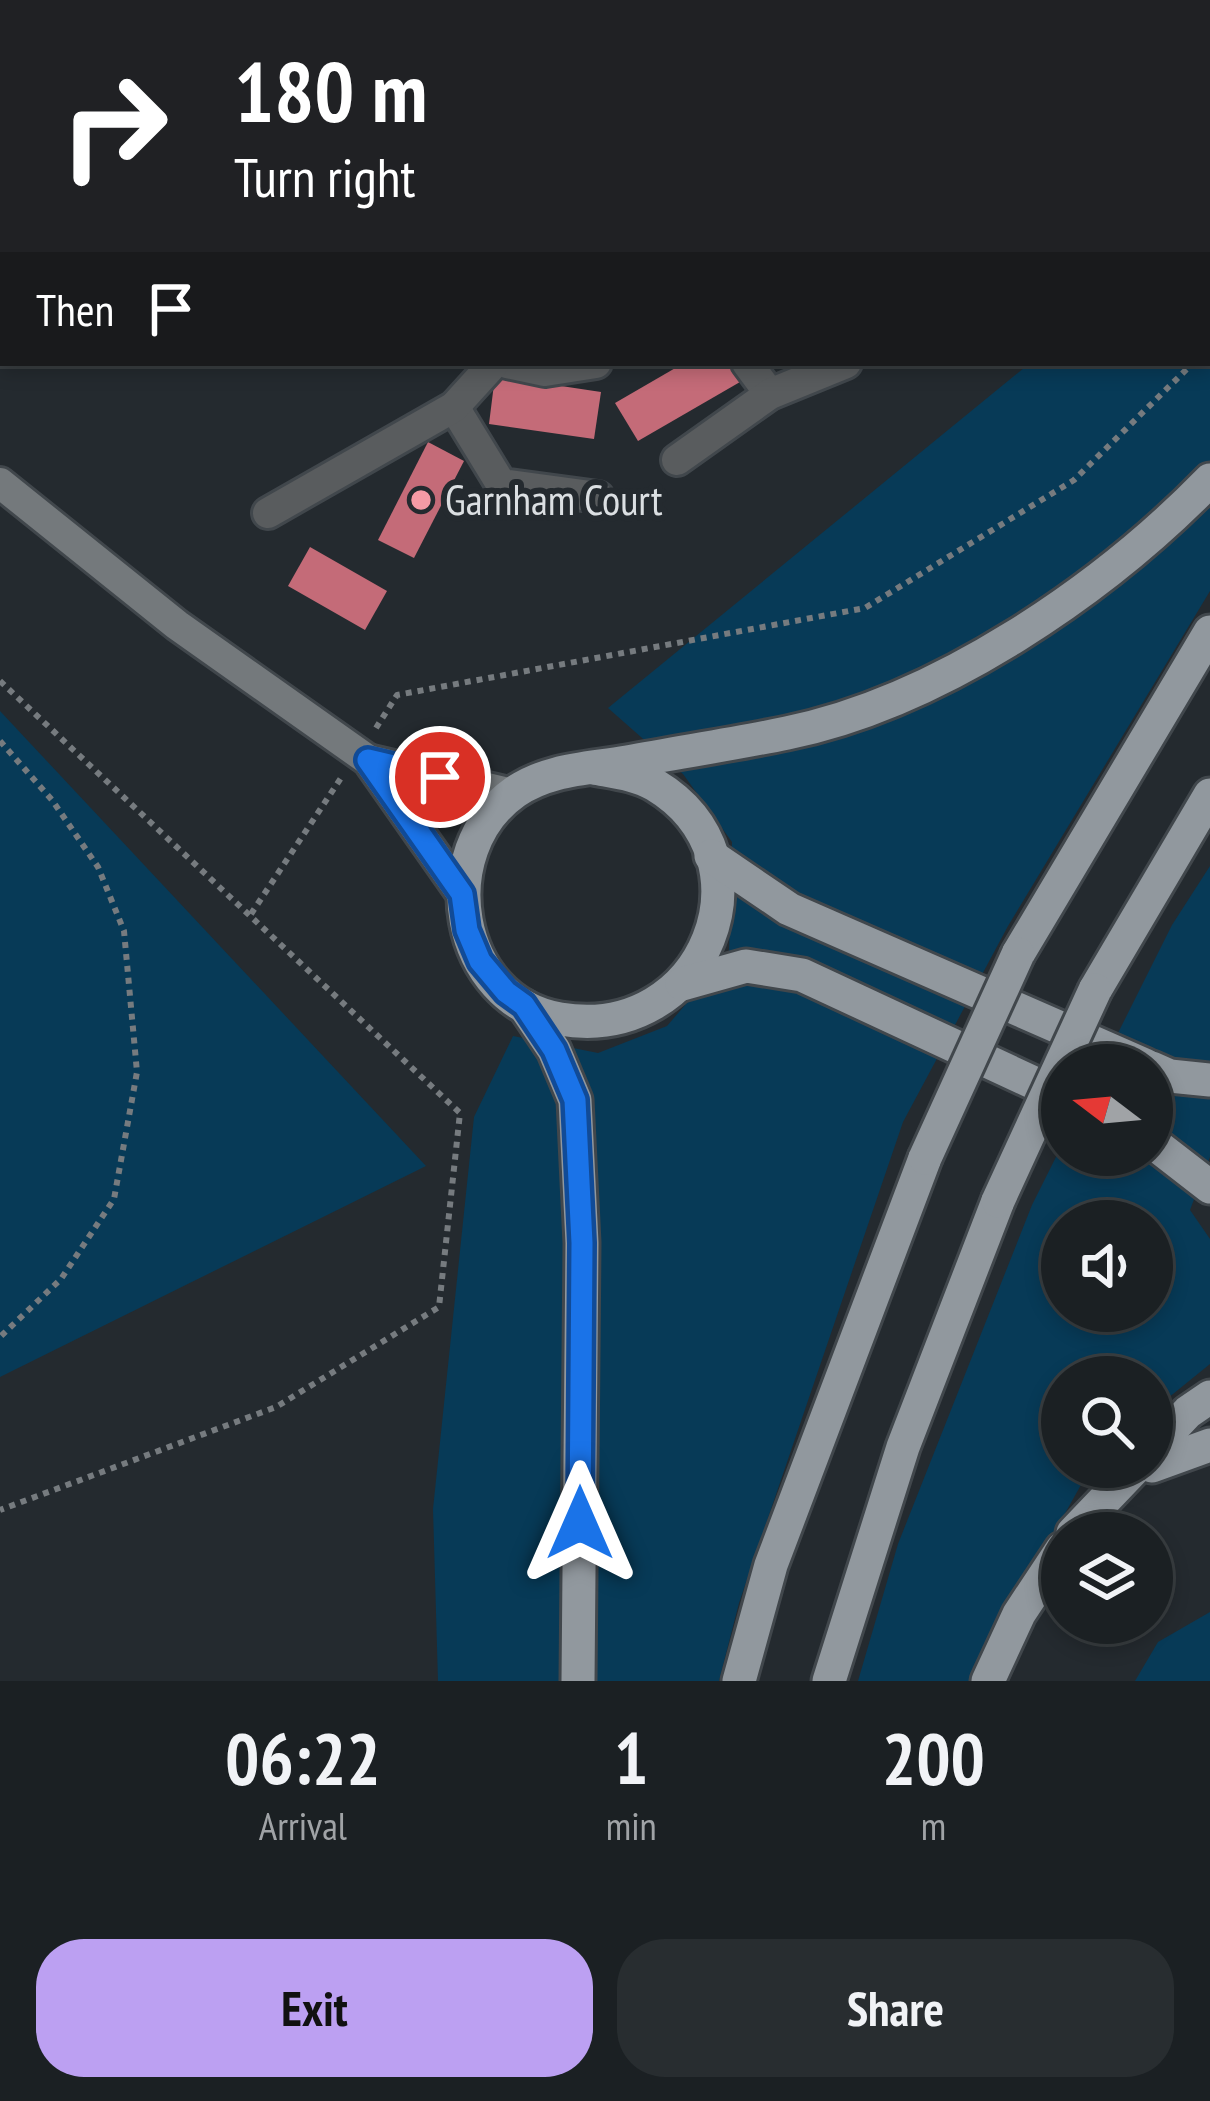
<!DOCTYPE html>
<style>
body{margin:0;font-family:"PT Sans Narrow",sans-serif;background:#282d30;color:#f1f3f6;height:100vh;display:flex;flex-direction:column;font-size:45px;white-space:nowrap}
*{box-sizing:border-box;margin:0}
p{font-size:39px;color:#a0a3a6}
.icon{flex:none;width:66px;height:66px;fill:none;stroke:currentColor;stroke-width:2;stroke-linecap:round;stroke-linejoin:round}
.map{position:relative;height:1681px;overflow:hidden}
.panel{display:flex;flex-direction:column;background:#1b2023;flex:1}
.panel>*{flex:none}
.hud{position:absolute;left:0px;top:0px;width:1212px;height:366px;box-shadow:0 6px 18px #0003,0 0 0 3px #393e41;background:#202124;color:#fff;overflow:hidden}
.needle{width:78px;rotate:286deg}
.tools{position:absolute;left:1041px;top:1044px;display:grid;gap:24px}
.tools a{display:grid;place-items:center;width:132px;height:132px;border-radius:50%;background:#1b2023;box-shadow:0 6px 18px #0003,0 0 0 3px #393e41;font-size:60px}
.pin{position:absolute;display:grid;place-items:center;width:102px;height:102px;color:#fff;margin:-51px;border:6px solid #fff;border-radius:50%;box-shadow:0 3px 12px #0007}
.me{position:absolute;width:132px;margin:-66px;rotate:0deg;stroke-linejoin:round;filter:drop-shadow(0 0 9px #0008)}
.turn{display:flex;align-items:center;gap:42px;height:252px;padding:0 36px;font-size:54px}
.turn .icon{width:156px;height:156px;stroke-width:2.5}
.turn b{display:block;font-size:84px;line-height:102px}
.then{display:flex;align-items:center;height:114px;padding:0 36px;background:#0003;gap:24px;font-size:45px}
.eta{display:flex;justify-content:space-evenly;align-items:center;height:204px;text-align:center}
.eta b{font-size:72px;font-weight:700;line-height:84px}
.button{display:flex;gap:24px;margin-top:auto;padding:24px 36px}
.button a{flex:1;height:138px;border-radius:48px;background:#bca0f2;color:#111;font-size:48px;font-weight:700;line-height:138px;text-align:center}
.button a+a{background:#282d30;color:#f1f3f6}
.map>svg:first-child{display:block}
.green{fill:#073a57;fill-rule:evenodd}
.building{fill:#c46b78}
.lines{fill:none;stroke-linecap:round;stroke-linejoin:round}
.minor-casing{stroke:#41474c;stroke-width:36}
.secondary-casing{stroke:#41474c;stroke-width:36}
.trunk-casing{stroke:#41474c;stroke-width:39}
.path{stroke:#767b7f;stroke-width:6;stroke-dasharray:6 6;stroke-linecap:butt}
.minor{stroke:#595c5e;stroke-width:30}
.secondary{stroke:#74797c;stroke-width:30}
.trunk{stroke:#91989e;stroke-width:33}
.trunk-bridge-casing{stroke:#41474c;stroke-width:39;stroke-linecap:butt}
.trunk-bridge{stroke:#91989e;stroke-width:33}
.route-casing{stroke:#114b97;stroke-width:30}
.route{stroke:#1a73e8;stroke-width:21}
.poi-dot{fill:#f49aa5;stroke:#242a2f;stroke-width:4.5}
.labels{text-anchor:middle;stroke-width:12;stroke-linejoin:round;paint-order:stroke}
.poi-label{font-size:42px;fill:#dbdfe2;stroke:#242a2f;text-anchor:start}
</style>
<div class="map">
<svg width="1210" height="1681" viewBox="0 0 1210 1681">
<rect width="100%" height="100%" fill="#242a2f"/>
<!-- green -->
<g class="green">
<polygon points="1210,214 1210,591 1008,926 903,1122 739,1603 719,1681 438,1681 433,1509 474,1117 513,1036 598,1053 667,1026 729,954 732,842 683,774 608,708 1030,363 1209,363"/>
<polygon points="0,711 426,1166 0,1377"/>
<path d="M1210,866V1157L1190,1210L1210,1239V1364L1152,1411V1377H1062V1467H1091L971,1681H858L898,1544L1032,1205L1062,1145V1155H1152V1065H1102L1172,925ZM1062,1221H1152V1311H1062Z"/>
<polygon points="1210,1612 1210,1681 1135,1681 1158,1642"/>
</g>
<!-- building -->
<g class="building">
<polygon points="684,363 729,363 740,382 638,441 615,403"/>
<polygon points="495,376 601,392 594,439 489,424"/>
<polygon points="428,442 464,461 414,558 378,540"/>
<polygon points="310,547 387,591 365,630 288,586"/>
</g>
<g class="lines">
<defs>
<g id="minor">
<polyline points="794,0 796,3"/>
<polyline points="556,3 558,0"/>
<polyline points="507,363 545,371 596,363"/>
<polyline points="747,363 770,394"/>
<polyline points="454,407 501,484 598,497"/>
<polyline points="677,460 770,394 846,363"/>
<polyline points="268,513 454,407 494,363"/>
</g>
<g id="secondary">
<polyline points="0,483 177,625 368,760 462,894"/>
<polyline points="368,760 513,794"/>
</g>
<g id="trunk">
<path d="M594,768C615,772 636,774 655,785C778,859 706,1044 560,1019C454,1001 431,851 515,792C549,769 587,769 627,762C680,752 734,744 787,733C939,702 1103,590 1210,480"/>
<polyline points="711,856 789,909 1145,1065"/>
<polyline points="1018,954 1210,632"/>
<polyline points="682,984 746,966 802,975 1062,1096"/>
<polyline points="1095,990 1210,795"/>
<polyline points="525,1007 554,1050 575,1100 582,1243 578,1681"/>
<polyline points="1152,1068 1170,1076 1210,1080"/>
<polyline points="1152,1142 1210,1187"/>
<polyline points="1152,1450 1188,1412 1210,1397"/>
<polyline points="1152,1466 1210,1445"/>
<polyline points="1073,1533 1136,1467"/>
<polyline points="739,1681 771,1565 925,1158"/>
<polyline points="829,1681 903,1447 998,1201"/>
<polyline points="988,1681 1019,1614 1062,1549"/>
</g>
</defs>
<!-- minor casing -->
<use href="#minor" class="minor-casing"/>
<!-- secondary casing -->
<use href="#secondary" class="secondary-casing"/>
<!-- trunk casing -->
<use href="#trunk" class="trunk-casing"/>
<!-- path -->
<g class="path">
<polyline points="136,3 137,0"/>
<polyline points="3,224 3,267"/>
<polyline points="1209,347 1210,346"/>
<polyline points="0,681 460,1113 439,1307 276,1407 0,1510"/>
<polyline points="376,728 397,695 865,608 1074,480 1193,363"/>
<polyline points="0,741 52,800 98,867 124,931 137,1072 114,1199 61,1279 0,1337"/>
<polyline points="251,914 341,778"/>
</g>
<!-- minor -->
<use href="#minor" class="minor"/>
<!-- secondary -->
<use href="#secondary" class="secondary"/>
<!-- trunk -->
<use href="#trunk" class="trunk"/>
<defs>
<g id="trunk-bridge">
<polyline points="925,1158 1018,954"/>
<polyline points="998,1201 1095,990"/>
</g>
</defs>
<!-- trunk-bridge casing -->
<use href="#trunk-bridge" class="trunk-bridge-casing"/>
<!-- trunk-bridge -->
<use href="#trunk-bridge" class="trunk-bridge"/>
</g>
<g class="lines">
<defs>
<polyline id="route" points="440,777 368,760 462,894 467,930 480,961 506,992 524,1005 554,1050 575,1100 582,1243 580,1523"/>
</defs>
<!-- route casing -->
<use href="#route" class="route-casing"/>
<!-- route -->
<use href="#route" class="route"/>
</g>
<!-- markers -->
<circle class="poi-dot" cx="421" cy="500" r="12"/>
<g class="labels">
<!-- poi labels -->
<g class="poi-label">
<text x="445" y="515">Garnham Court</text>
</g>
</g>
</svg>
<div class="tools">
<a><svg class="needle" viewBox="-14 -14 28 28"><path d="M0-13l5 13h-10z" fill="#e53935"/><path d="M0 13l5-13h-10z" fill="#a0a3a6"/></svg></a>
<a><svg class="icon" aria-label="sound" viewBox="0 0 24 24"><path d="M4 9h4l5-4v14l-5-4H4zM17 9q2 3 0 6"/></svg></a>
<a><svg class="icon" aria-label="search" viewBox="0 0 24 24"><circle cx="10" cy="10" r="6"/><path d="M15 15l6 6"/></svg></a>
<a><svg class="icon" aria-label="layers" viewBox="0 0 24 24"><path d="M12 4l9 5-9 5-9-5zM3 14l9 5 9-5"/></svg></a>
</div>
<div class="pin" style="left:440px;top:777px;background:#d93025"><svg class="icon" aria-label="arrive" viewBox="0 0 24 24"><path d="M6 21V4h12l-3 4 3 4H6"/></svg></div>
<svg class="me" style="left:580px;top:1523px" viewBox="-20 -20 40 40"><path d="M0-17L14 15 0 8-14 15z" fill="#1a73e8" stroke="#fff" stroke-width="4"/></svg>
<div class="hud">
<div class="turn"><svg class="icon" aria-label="right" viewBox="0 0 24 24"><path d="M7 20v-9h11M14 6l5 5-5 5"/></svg><div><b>180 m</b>Turn right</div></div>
<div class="then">Then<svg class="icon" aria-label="arrive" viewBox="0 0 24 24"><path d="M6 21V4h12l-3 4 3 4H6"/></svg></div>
</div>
</div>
<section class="panel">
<div class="eta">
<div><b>06:22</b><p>Arrival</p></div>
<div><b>1</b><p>min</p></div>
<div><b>200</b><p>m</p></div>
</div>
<div class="button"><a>Exit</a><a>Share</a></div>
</section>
